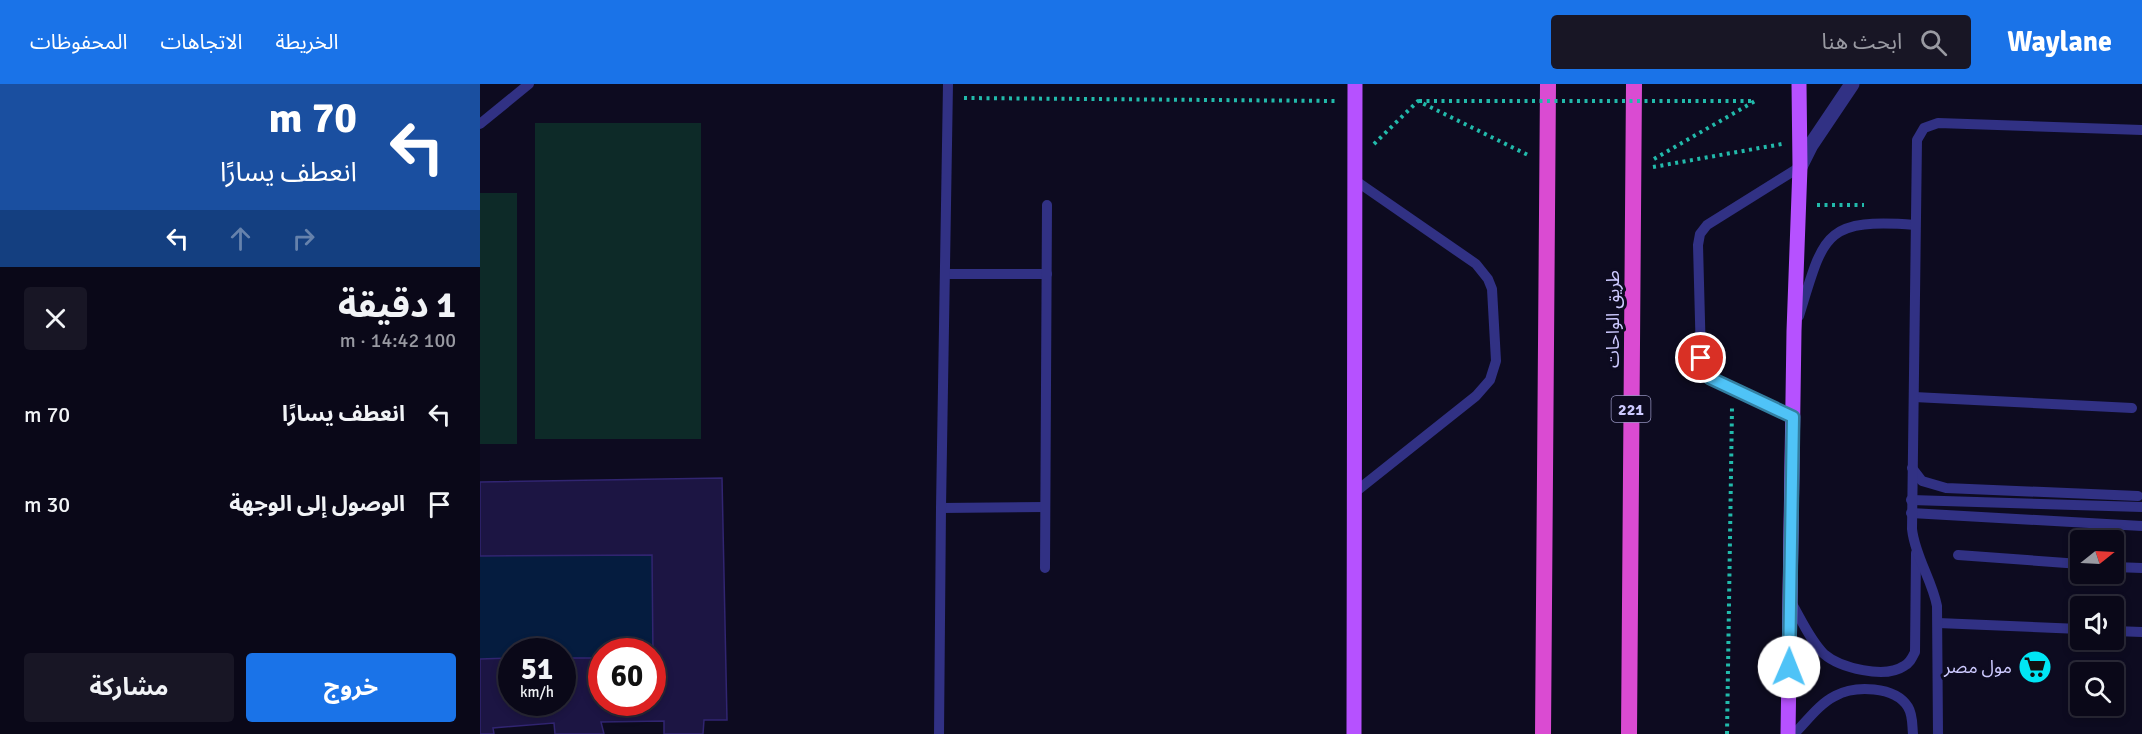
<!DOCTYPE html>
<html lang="ar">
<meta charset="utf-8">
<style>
body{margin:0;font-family:Signika,"Noto Sans Arabic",sans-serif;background:#181625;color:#f1f3f6;direction:rtl;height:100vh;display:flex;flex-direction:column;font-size:22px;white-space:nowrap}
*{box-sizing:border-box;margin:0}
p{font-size:20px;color:#999aa2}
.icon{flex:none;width:33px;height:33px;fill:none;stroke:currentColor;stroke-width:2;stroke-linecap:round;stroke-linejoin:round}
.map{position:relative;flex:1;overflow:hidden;direction:ltr}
.panel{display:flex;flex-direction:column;background:#0a0818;width:480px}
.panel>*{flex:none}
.guide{background:#1a4fa0;color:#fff;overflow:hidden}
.needle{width:39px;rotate:72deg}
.tools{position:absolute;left:1590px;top:446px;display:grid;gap:12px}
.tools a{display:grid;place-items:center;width:54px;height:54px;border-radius:6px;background:#0a0818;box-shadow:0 3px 9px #0003,0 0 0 2px #2a2937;font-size:30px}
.speed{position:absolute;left:18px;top:554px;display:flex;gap:12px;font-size:30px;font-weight:700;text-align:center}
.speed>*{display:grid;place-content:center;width:78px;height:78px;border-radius:50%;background:#0a0818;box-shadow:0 3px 9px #0003,0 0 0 2px #2a2937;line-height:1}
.speed small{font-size:15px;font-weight:400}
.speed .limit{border:9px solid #d22;background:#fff;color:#111}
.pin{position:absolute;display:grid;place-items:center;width:51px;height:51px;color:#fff;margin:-26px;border:3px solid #fff;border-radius:50%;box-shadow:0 2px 6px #0007}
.me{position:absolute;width:66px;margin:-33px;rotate:1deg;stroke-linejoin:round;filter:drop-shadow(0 0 4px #0008)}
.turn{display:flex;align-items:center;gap:21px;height:126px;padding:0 24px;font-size:27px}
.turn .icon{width:78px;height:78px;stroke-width:2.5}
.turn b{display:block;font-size:42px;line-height:51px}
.lanes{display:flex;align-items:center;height:57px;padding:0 24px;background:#0003;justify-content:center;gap:30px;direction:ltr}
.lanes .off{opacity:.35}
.round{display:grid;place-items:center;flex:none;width:63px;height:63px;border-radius:6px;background:#181625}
.summary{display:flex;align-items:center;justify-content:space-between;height:102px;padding:0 24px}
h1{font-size:36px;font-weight:700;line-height:45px}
.primary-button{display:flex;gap:12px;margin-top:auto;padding:12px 24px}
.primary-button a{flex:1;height:69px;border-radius:6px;background:#1a73e8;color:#fff;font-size:24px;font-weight:700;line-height:69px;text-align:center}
.primary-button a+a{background:#181625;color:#f1f3f6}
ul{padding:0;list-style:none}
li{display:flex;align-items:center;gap:18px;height:90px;padding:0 24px}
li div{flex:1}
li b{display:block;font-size:22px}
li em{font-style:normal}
header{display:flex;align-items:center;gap:36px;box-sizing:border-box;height:84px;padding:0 30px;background:#1a73e8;color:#fff}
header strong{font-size:28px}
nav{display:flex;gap:33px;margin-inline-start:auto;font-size:21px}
.search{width:420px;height:54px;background:#181625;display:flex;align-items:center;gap:15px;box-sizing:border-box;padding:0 21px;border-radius:6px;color:#999aa2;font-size:22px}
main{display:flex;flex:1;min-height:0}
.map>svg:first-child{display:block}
.green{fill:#0d2a28}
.water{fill:#051c3f}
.building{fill:#1c1543;stroke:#312571;stroke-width:1.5}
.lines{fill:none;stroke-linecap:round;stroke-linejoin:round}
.path{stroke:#22baab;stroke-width:4;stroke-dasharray:3 4.5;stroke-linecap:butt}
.service{stroke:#313184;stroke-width:10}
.tertiary{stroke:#313184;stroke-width:15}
.primary{stroke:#b651ff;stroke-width:15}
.trunk{stroke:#da4bd2;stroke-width:16}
.path-bridge{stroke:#22baab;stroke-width:4;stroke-dasharray:3 4.5;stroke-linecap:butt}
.route-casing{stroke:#337fa1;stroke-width:15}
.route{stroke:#4fc3f7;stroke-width:10}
.labels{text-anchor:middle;stroke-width:6;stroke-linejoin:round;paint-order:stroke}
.shield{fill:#0d0b20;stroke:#9391bc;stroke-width:1.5}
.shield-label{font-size:16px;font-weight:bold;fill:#cdcaff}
.street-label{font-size:18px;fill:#cdcaff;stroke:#0d0b20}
.poi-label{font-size:18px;fill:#cdcaff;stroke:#0d0b20;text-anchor:end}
</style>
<header>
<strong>Waylane</strong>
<div class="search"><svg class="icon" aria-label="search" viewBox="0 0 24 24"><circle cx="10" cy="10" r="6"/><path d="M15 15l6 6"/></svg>ابحث هنا</div>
<nav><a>الخريطة</a><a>الاتجاهات</a><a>المحفوظات</a></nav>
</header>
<main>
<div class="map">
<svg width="1662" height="650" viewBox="0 0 1662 650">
<rect width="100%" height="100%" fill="#0d0b20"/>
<!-- green -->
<g class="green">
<rect x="55" y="39" width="166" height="316"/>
<rect x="0" y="109" width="37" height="251"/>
</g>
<!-- water -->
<polygon class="water" points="172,471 173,573 172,567 122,567 121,574 83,574 82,567 32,567 31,574 0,575 0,472"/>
<!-- building -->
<polygon class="building" points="242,394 247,636 224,636 223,650 184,650 184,637 121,638 124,650 75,650 74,639 13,644 14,650 0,650 0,575 32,574 32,618 82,618 82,574 122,574 122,618 172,618 173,573 172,471 0,472 0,398"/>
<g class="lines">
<!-- path -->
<g class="path">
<polyline points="484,14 857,17"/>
<polyline points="939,17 1007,17"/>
<polyline points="1208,17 1275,17"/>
<polyline points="894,60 938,17 1048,71"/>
<polyline points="1174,75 1275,17"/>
<polyline points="1173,83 1302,60"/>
<polyline points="1337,121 1384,121"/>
<polyline points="1247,650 1252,324"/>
</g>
<!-- service -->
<g class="service">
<polyline points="0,40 49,0"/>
<polyline points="465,190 567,190"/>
<path d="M1319,232C1344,151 1343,134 1435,141"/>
<polyline points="1434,313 1652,324"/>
<polyline points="1313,333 1230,294 1223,285 1221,274 1218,161 1220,150 1227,141 1320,83"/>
<polyline points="1432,384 1442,397 1466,404 1658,412"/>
<polyline points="874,409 996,312 1010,296 1016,277 1012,205 1008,195 996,180 876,97"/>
<polyline points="1431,416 1662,423"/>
<polyline points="461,424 565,423"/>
<polyline points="1431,429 1662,442"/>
<polyline points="1478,471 1600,480"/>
<polyline points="1634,483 1662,484"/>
<polyline points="565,484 567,121"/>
<path d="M1311,518C1321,535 1330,556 1344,570C1360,584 1405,595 1424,582C1430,579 1432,574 1435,568L1436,469"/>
<polyline points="1458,539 1600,545"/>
<polyline points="1634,547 1662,548"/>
<polyline points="459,650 461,424 468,0"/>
<path d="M1314,650C1327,637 1339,620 1355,612C1375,601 1415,602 1428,623C1433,631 1432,641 1433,650"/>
<path d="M1458,650L1457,522C1452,496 1435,472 1432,445L1437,56L1444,44L1458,39L1662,46"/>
</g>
<!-- tertiary -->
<polyline class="tertiary" points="1320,83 1331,61 1372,0"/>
<!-- primary -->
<g class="primary">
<polyline points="874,650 875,0"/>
<polyline points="1308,650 1314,247 1320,83 1319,0"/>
</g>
<!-- trunk -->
<g class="trunk">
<polyline points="1063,650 1068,0"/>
<polyline points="1149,650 1154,0"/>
</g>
<!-- path-bridge -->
<polyline class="path-bridge" points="1007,17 1208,17"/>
</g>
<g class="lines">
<defs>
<polyline id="route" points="1221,274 1223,285 1230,294 1313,333 1309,583"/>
</defs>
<!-- route casing -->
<use href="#route" class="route-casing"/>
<!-- route -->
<use href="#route" class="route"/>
</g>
<!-- icons -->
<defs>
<symbol id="supermarket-disc" viewBox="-11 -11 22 22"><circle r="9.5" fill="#00e6f5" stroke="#0d0b20"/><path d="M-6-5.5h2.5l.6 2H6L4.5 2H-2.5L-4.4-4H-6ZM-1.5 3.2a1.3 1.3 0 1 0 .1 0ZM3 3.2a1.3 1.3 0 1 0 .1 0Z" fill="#111"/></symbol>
</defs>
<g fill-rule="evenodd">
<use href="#supermarket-disc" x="1536" y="564" width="38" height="38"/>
</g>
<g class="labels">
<!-- shield labels -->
<rect class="shield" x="1131.5" y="312" width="39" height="26" rx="4.5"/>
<g class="shield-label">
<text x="1151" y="331">221</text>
</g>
<!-- street labels -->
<g class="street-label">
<text transform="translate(1133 235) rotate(-90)" y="6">طريق الواحات</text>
</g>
<!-- poi labels -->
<g class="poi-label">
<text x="1532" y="589">مول مصر</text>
</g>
</g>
</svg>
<div class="tools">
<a><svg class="needle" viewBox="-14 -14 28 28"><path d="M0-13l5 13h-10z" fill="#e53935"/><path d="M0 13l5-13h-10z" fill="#999aa2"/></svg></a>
<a><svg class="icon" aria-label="sound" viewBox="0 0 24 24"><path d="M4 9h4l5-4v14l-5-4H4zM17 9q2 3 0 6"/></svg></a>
<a><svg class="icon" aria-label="search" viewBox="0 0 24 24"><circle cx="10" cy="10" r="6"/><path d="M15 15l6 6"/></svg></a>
</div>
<div class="speed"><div>51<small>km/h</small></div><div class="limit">60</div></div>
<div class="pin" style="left:1221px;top:274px;background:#d93025"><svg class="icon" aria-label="arrive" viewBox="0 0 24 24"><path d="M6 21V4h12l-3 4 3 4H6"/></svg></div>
<svg class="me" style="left:1309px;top:583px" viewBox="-20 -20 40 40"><circle r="19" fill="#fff"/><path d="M0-13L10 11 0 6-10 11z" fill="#4fc3f7"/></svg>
</div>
<section class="panel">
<div class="guide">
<div class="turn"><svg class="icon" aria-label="left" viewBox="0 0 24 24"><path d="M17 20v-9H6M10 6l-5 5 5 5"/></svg><div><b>70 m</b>انعطف يسارًا</div></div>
<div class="lanes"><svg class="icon" aria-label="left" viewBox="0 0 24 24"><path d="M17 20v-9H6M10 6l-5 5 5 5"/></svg><svg class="icon off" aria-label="ahead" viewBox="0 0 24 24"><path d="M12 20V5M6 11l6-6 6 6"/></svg><svg class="icon off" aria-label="right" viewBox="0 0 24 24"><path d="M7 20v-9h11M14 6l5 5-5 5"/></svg></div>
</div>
<div class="summary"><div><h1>1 دقيقة</h1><p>100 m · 14:42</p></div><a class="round"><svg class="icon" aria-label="close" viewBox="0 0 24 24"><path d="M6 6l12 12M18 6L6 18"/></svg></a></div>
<ul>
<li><svg class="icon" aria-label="left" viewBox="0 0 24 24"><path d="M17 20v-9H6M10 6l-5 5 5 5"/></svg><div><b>انعطف يسارًا</b></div><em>70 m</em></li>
<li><svg class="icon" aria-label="arrive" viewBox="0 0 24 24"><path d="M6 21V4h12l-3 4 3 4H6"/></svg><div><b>الوصول إلى الوجهة</b></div><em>30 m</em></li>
</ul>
<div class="primary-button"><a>خروج</a><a>مشاركة</a></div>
</section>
</main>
